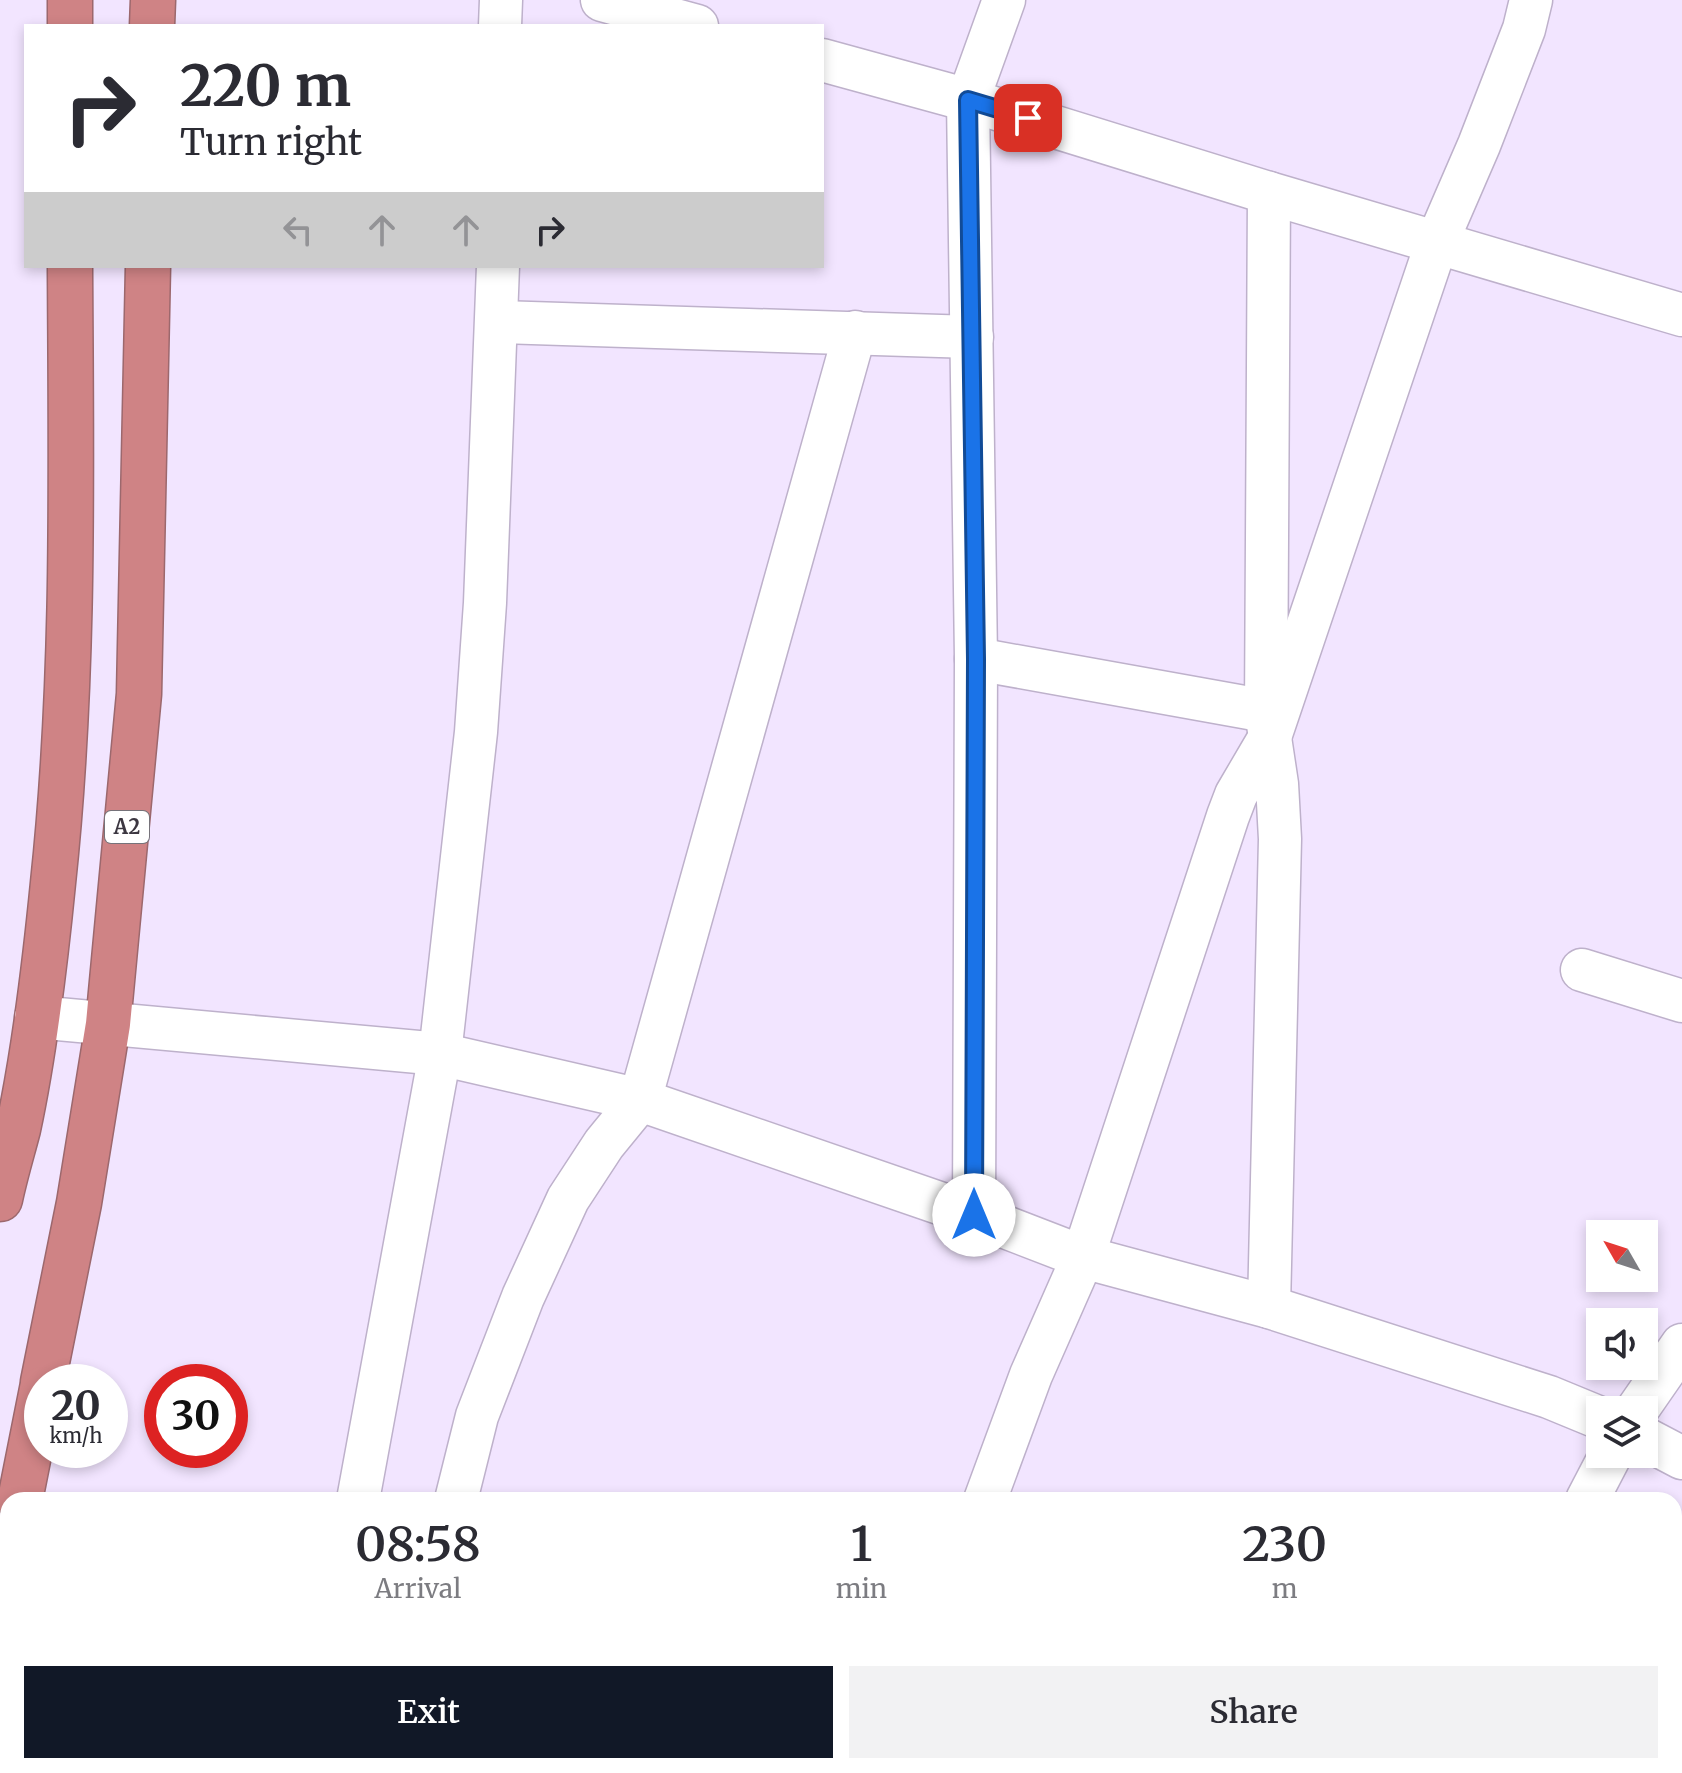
<!DOCTYPE html>
<style>
body{margin:0;font-family:Merriweather,serif;background:#f2f2f3;color:#2b2b33;height:100vh;display:flex;flex-direction:column;font-size:30px;white-space:nowrap}
*{box-sizing:border-box;margin:0}
p{font-size:26px;color:#7c7c81}
.icon{flex:none;width:44px;height:44px;fill:none;stroke:currentColor;stroke-width:2;stroke-linecap:round;stroke-linejoin:round}
.map{position:relative;flex:1;overflow:hidden}
.sheet{position:absolute;left:0px;top:1492px;width:1682px;height:282px;display:flex;flex-direction:column;background:#fff;border-radius:24px 24px 0 0;box-shadow:0 4px 12px #0003}
.sheet>*{flex:none}
.top-card{position:absolute;left:24px;top:24px;width:800px;height:244px;border-radius:0px;box-shadow:0 4px 12px #0003;background:#fff;color:#2b2b33;overflow:hidden}
.needle{width:52px;rotate:309deg}
.tools{position:absolute;left:1586px;top:1220px;display:grid;gap:16px}
.tools a{display:grid;place-items:center;width:72px;height:72px;border-radius:0px;background:#fff;box-shadow:0 4px 12px #0003;font-size:40px}
.speed{position:absolute;left:24px;top:1364px;display:flex;gap:16px;font-size:40px;font-weight:700;text-align:center}
.speed>*{display:grid;place-content:center;width:104px;height:104px;border-radius:50%;background:#fff;box-shadow:0 4px 12px #0003;line-height:1}
.speed small{font-size:20px;font-weight:400}
.speed .limit{border:12px solid #d22;background:#fff;color:#111}
.pin{position:absolute;display:grid;place-items:center;width:68px;height:68px;color:#fff;margin:-34px;border-radius:16px;box-shadow:0 4px 12px #0006}
.me{position:absolute;width:88px;margin:-44px;rotate:0deg;stroke-linejoin:round;filter:drop-shadow(0 0 6px #0008)}
.turn{display:flex;align-items:center;gap:28px;height:168px;padding:0 24px;font-size:36px}
.turn .icon{width:104px;height:104px;stroke-width:2.5}
.turn b{display:block;font-size:56px;line-height:68px}
.lanes{display:flex;align-items:center;height:76px;padding:0 24px;background:#0003;justify-content:center;gap:40px;direction:ltr}
.lanes .off{opacity:.35}
.eta{display:flex;justify-content:space-evenly;align-items:center;height:136px;text-align:center}
.eta b{font-size:48px;font-weight:600;line-height:56px}
.cta{display:flex;gap:16px;margin-top:auto;padding:16px 24px}
.cta a{flex:1;height:92px;border-radius:0px;background:#111827;color:#fff;font-size:32px;font-weight:600;line-height:92px;text-align:center}
.cta a+a{background:#f2f2f3;color:#2b2b33}
.map>svg:first-child{display:block}
.lines{fill:none;stroke-linecap:round;stroke-linejoin:round}
.minor-casing{stroke:#beb1cb;stroke-width:45}
.highway-casing{stroke:#9c686d;stroke-width:47}
.minor{stroke:#fff;stroke-width:42}
.highway{stroke:#cf8385;stroke-width:44}
.route-casing{stroke:#114b97;stroke-width:20}
.route{stroke:#1a73e8;stroke-width:14}
.labels{text-anchor:middle;stroke-width:6;stroke-linejoin:round;paint-order:stroke}
.shield{fill:#fff;stroke:#76737a;stroke-width:2}
.shield-label{font-size:20px;font-weight:bold;fill:#3c3741}
</style>
<div class="map">
<svg width="1682" height="1773" viewBox="0 0 1682 1773">
<rect width="100%" height="100%" fill="#f2e5ff"/>
<g class="lines">
<defs>
<g id="minor">
<polyline points="602,0 697,26"/>
<polyline points="500,26 501,0"/>
<polyline points="822,60 968,100 1269,193 1682,315"/>
<polyline points="1269,193 1266,711 1277,784 1280,839 1269,1307"/>
<polyline points="497,322 972,337"/>
<polyline points="976,659 1266,711"/>
<polyline points="1582,970 1682,1001"/>
<polyline points="36,1017 440,1054 640,1100 974,1215 1083,1257 1269,1307 1549,1397 1600,1418"/>
<polyline points="974,1215 976,659 968,100 1004,0"/>
<polyline points="1637,1410 1682,1345"/>
<polyline points="1644,1438 1682,1458"/>
<polyline points="358,1500 440,1054 476,732 485,603 498,266"/>
<polyline points="456,1500 477,1416 523,1297 568,1199 604,1144 640,1100 855,332"/>
<polyline points="985,1500 1031,1375 1083,1257 1228,816 1236,795 1270,737 1437,242 1479,145 1524,29 1531,0"/>
<polyline points="1587,1500 1611,1454"/>
<polyline points="1674,1702 1682,1705"/>
<polyline points="310,1773 311,1766"/>
<polyline points="402,1773 403,1766"/>
<polyline points="884,1773 887,1766"/>
<polyline points="1452,1773 1455,1766"/>
</g>
<g id="highway">
<polyline points="70,0 70,26"/>
<polyline points="152,26 153,0"/>
<path d="M0,1199C5,1175 12,1152 18,1129C35,1050 45,964 53,883C75,678 71,472 70,266"/>
<polyline points="43,1382 79,1203 108,1024 139,694 148,266"/>
<polyline points="20,1500 42,1389"/>
<polyline points="0,1598 8,1558"/>
</g>
</defs>
<!-- minor casing -->
<use href="#minor" class="minor-casing"/>
<!-- highway casing -->
<use href="#highway" class="highway-casing"/>
<!-- minor -->
<use href="#minor" class="minor"/>
<!-- highway -->
<use href="#highway" class="highway"/>
</g>
<g class="lines">
<defs>
<polyline id="route" points="974,1215 976,659 968,100 1028,118"/>
</defs>
<!-- route casing -->
<use href="#route" class="route-casing"/>
<!-- route -->
<use href="#route" class="route"/>
</g>
<g class="labels">
<!-- shield labels -->
<rect class="shield" x="105" y="811" width="44" height="32" rx="6"/>
<g class="shield-label">
<text x="127" y="834">A2</text>
</g>
</g>
</svg>
<div class="tools">
<a><svg class="needle" viewBox="-14 -14 28 28"><path d="M0-13l5 13h-10z" fill="#e53935"/><path d="M0 13l5-13h-10z" fill="#7c7c81"/></svg></a>
<a><svg class="icon" aria-label="sound" viewBox="0 0 24 24"><path d="M4 9h4l5-4v14l-5-4H4zM17 9q2 3 0 6"/></svg></a>
<a><svg class="icon" aria-label="layers" viewBox="0 0 24 24"><path d="M12 4l9 5-9 5-9-5zM3 14l9 5 9-5"/></svg></a>
</div>
<div class="speed"><div>20<small>km/h</small></div><div class="limit">30</div></div>
<div class="pin" style="left:1028px;top:118px;background:#d93025"><svg class="icon" aria-label="arrive" viewBox="0 0 24 24"><path d="M6 21V4h12l-3 4 3 4H6"/></svg></div>
<svg class="me" style="left:974px;top:1215px" viewBox="-20 -20 40 40"><circle r="19" fill="#fff"/><path d="M0-13L10 11 0 6-10 11z" fill="#1a73e8"/></svg>
<div class="top-card">
<div class="turn"><svg class="icon" aria-label="right" viewBox="0 0 24 24"><path d="M7 20v-9h11M14 6l5 5-5 5"/></svg><div><b>220 m</b>Turn right</div></div>
<div class="lanes"><svg class="icon off" aria-label="left" viewBox="0 0 24 24"><path d="M17 20v-9H6M10 6l-5 5 5 5"/></svg><svg class="icon off" aria-label="ahead" viewBox="0 0 24 24"><path d="M12 20V5M6 11l6-6 6 6"/></svg><svg class="icon off" aria-label="ahead" viewBox="0 0 24 24"><path d="M12 20V5M6 11l6-6 6 6"/></svg><svg class="icon" aria-label="right" viewBox="0 0 24 24"><path d="M7 20v-9h11M14 6l5 5-5 5"/></svg></div>
</div>
<section class="sheet">
<div class="eta">
<div><b>08:58</b><p>Arrival</p></div>
<div><b>1</b><p>min</p></div>
<div><b>230</b><p>m</p></div>
</div>
<div class="cta"><a>Exit</a><a>Share</a></div>
</section>
</div>
